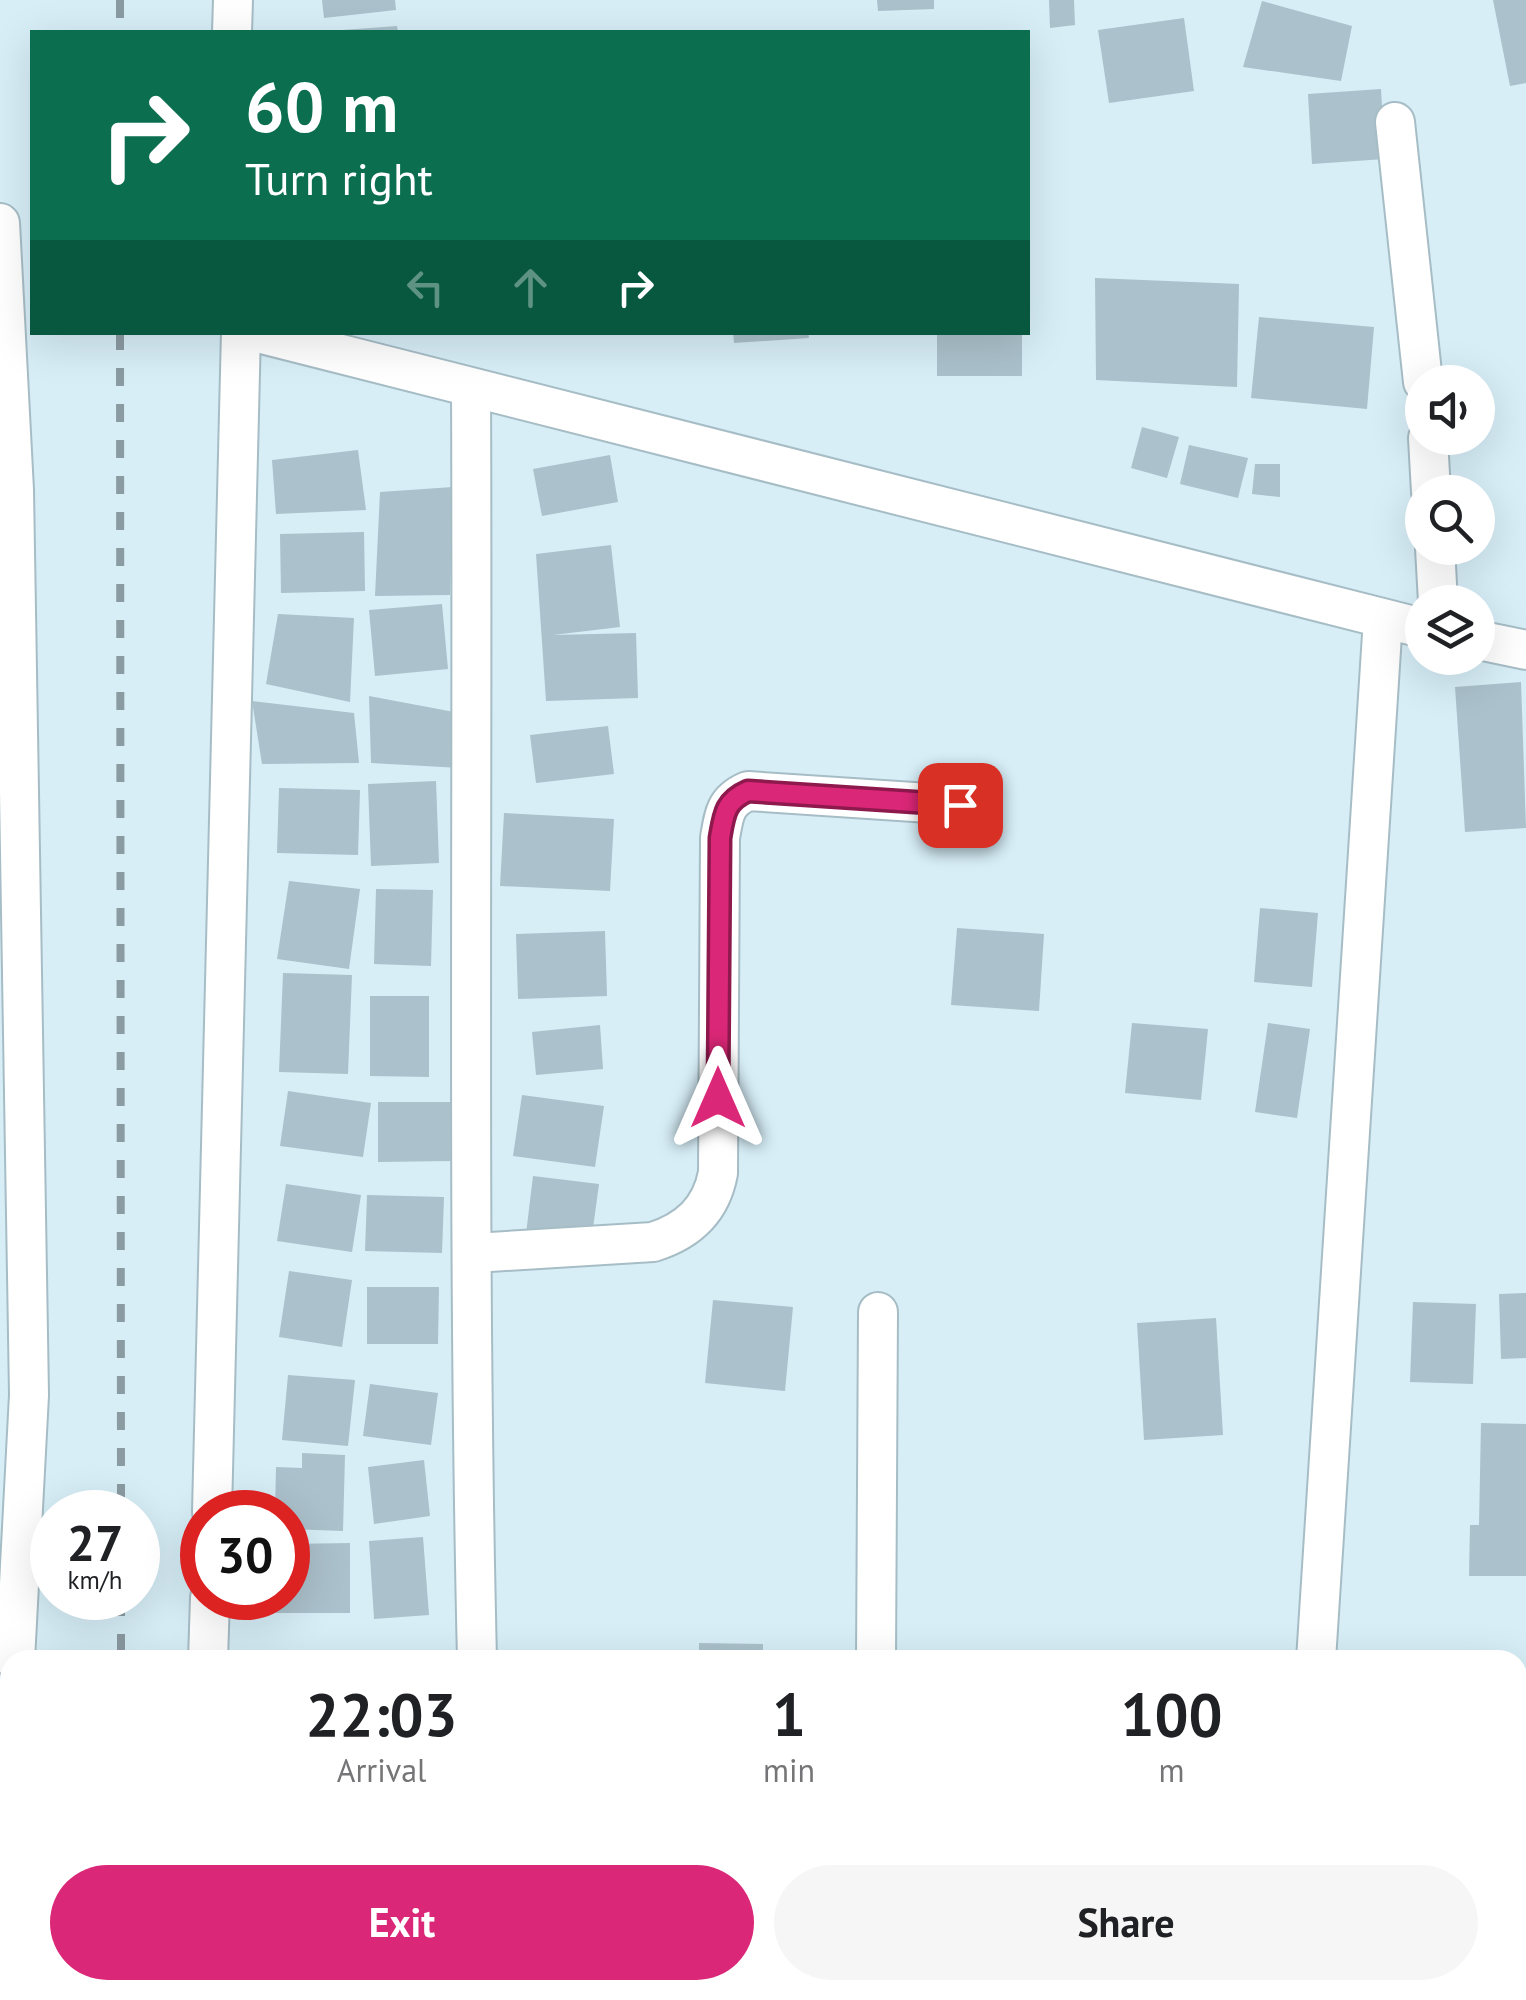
<!DOCTYPE html>
<style>
body{margin:0;font-family:"PT Sans",sans-serif;background:#f6f6f6;color:#202124;height:100vh;display:flex;flex-direction:column;font-size:38px;white-space:nowrap}
*{box-sizing:border-box;margin:0}
p{font-size:32px;color:#757577}
.icon{flex:none;width:55px;height:55px;fill:none;stroke:currentColor;stroke-width:2;stroke-linecap:round;stroke-linejoin:round}
.map{position:relative;flex:1;overflow:hidden}
.details{position:absolute;left:0px;top:1650px;width:1528px;height:350px;display:flex;flex-direction:column;background:#fff;border-radius:30px 30px 0 0;box-shadow:0 10px 40px #0002}
.details>*{flex:none}
.banner{position:absolute;left:30px;top:30px;width:1000px;height:305px;border-radius:0px;box-shadow:0 10px 40px #0002;background:#0b6e4f;color:#fff;overflow:hidden}
.fabs{position:absolute;left:1405px;top:365px;display:grid;gap:20px}
.fabs a{display:grid;place-items:center;width:90px;height:90px;border-radius:50%;background:#fff;box-shadow:0 10px 40px #0002;font-size:50px}
.speed{position:absolute;left:30px;top:1490px;display:flex;gap:20px;font-size:50px;font-weight:700;text-align:center}
.speed>*{display:grid;place-content:center;width:130px;height:130px;border-radius:50%;background:#fff;box-shadow:0 10px 40px #0002;line-height:1}
.speed small{font-size:25px;font-weight:400}
.speed .limit{border:15px solid #d22;background:#fff;color:#111}
.pin{position:absolute;display:grid;place-items:center;width:85px;height:85px;color:#fff;margin:-42px;border-radius:20px;box-shadow:0 5px 15px #0006}
.me{position:absolute;width:110px;margin:-55px;rotate:0deg;stroke-linejoin:round;filter:drop-shadow(0 0 8px #0008)}
.turn{display:flex;align-items:center;gap:35px;height:210px;padding:0 50px;font-size:45px}
.turn .icon{width:130px;height:130px;stroke-width:2.5}
.turn b{display:block;font-size:70px;line-height:85px}
.lanes{display:flex;align-items:center;height:95px;padding:0 50px;background:#0003;justify-content:center;gap:50px;direction:ltr}
.lanes .off{opacity:.35}
.eta{display:flex;justify-content:space-evenly;align-items:center;height:170px;text-align:center}
.eta b{font-size:60px;font-weight:700;line-height:70px}
.cta{display:flex;gap:20px;margin-top:auto;padding:20px 50px}
.cta a{flex:1;height:115px;border-radius:60px;background:#db2777;color:#fff;font-size:40px;font-weight:700;line-height:115px;text-align:center}
.cta a+a{background:#f6f6f6;color:#202124}
.map>svg:first-child{display:block}
.building{fill:#abc1cb}
.lines{fill:none;stroke-linecap:round;stroke-linejoin:round}
.street-casing{stroke:#a7bdc6;stroke-width:42}
.street{stroke:#fff;stroke-width:38}
.rail{stroke:#8b9ba2;stroke-width:8;stroke-dasharray:18 18;stroke-linecap:butt}
.route-casing{stroke:#8e194d;stroke-width:25}
.route{stroke:#db2777;stroke-width:18}
</style>
<div class="map">
<svg width="1526" height="2000" viewBox="0 0 1526 2000">
<rect width="100%" height="100%" fill="#d7eef7"/>
<!-- building -->
<g class="building">
<polygon points="322,0 395,0 396,10 324,18"/>
<polygon points="877,0 934,0 934,9 878,11"/>
<polygon points="1049,0 1074,0 1075,25 1050,28"/>
<polygon points="1493,0 1526,0 1526,83 1510,86"/>
<polygon points="1262,1 1352,26 1341,81 1243,67"/>
<polygon points="1184,18 1194,91 1109,103 1098,30"/>
<polygon points="397,26 398,32 342,32 342,30"/>
<polygon points="1381,89 1385,159 1312,164 1308,94"/>
<polygon points="1095,278 1239,284 1237,387 1096,380"/>
<polygon points="1259,317 1374,327 1367,409 1251,398"/>
<polygon points="733,332 808,332 809,338 734,343"/>
<rect x="937" y="332" width="85" height="44"/>
<polygon points="1142,427 1179,437 1167,478 1131,468"/>
<polygon points="1189,445 1248,458 1238,498 1180,484"/>
<polygon points="358,450 366,510 276,514 272,460"/>
<polygon points="610,455 618,502 542,516 533,469"/>
<polygon points="1255,464 1280,464 1280,497 1252,494"/>
<polygon points="453,487 450,595 375,596 380,492"/>
<polygon points="364,532 365,591 281,593 280,534"/>
<polygon points="611,545 620,627 553,635 636,633 638,698 546,701 536,554"/>
<polygon points="442,604 448,669 375,676 369,610"/>
<polygon points="278,614 354,618 350,702 266,684"/>
<polygon points="1521,682 1526,828 1465,832 1455,687"/>
<polygon points="369,696 470,715 460,768 371,763"/>
<polygon points="252,701 354,713 359,763 262,764"/>
<polygon points="608,726 614,774 536,783 530,735"/>
<polygon points="436,781 439,863 371,866 368,784"/>
<polygon points="279,788 360,790 358,855 277,853"/>
<polygon points="504,813 614,819 610,891 500,886"/>
<polygon points="289,881 360,889 349,969 277,959"/>
<polygon points="376,889 433,890 431,966 374,964"/>
<polygon points="1260,908 1318,913 1312,987 1254,982"/>
<polygon points="957,928 1044,934 1039,1011 951,1005"/>
<polygon points="605,931 607,996 518,999 516,934"/>
<polygon points="283,973 352,975 348,1074 279,1072"/>
<polygon points="370,996 429,996 429,1077 370,1076"/>
<polygon points="1132,1023 1208,1029 1201,1100 1125,1093"/>
<polygon points="1268,1023 1310,1029 1297,1118 1255,1112"/>
<polygon points="600,1025 603,1069 536,1075 532,1032"/>
<polygon points="288,1091 371,1103 363,1157 280,1146"/>
<polygon points="522,1095 604,1106 595,1167 513,1156"/>
<polygon points="378,1102 453,1102 453,1161 378,1162"/>
<polygon points="533,1176 599,1184 591,1243 526,1234"/>
<polygon points="286,1184 361,1195 352,1252 277,1241"/>
<polygon points="367,1195 444,1197 442,1253 365,1251"/>
<polygon points="289,1271 352,1280 342,1347 279,1337"/>
<polygon points="367,1287 439,1287 438,1344 367,1344"/>
<polygon points="1526,1293 1526,1358 1501,1359 1499,1294"/>
<polygon points="713,1300 793,1307 785,1391 705,1383"/>
<polygon points="1413,1302 1476,1304 1473,1384 1410,1382"/>
<polygon points="1216,1318 1223,1435 1144,1440 1137,1323"/>
<polygon points="288,1375 355,1380 348,1446 282,1440"/>
<polygon points="370,1384 438,1393 431,1445 363,1436"/>
<polygon points="1481,1423 1526,1424 1526,1576 1469,1576 1470,1525 1479,1525"/>
<polygon points="302,1453 345,1455 343,1531 288,1529 288,1512 275,1512 276,1467 302,1468"/>
<polygon points="424,1460 430,1516 374,1524 368,1467"/>
<polygon points="423,1537 429,1615 374,1619 369,1541"/>
<polygon points="350,1543 350,1613 272,1613 272,1598 288,1598 288,1544"/>
<polygon points="699,1643 763,1644 763,1660 699,1660"/>
<polygon points="287,1653 359,1655 358,1660 286,1660"/>
<rect x="683" y="1990" width="107" height="10"/>
<polygon points="1005,1990 1060,1990 1060,1992 1007,2000"/>
</g>
<g class="lines">
<defs>
<g id="street">
<polyline points="232,32 233,0"/>
<polyline points="1395,122 1423,382"/>
<polyline points="0,223 14,490 29,1395 15,1660"/>
<polyline points="254,332 1422,628"/>
<path d="M471,388C473,812 467,1236 477,1660"/>
<polyline points="1428,438 1431,492"/>
<polyline points="1435,548 1438,602"/>
<polyline points="1478,640 1526,650"/>
<path d="M474,1253L653,1242C688,1231 711,1210 718,1173L720,838C724,814 725,801 748,791L959,805"/>
<polyline points="212,1512 241,332"/>
<polyline points="208,1660 210,1598"/>
<polyline points="876,1660 878,1312"/>
<polyline points="1316,1660 1383,619"/>
<polyline points="17,1990 18,2000"/>
<polyline points="199,2000 199,1990"/>
<polyline points="482,2000 484,1990"/>
<polyline points="864,2000 864,1990"/>
<polyline points="1311,2000 1311,1990"/>
</g>
</defs>
<!-- street casing -->
<use href="#street" class="street-casing"/>
<!-- street -->
<use href="#street" class="street"/>
<!-- rail -->
<g class="rail">
<polyline points="120,0 120,32"/>
<polyline points="120,332 121,1512"/>
<polyline points="121,1598 121,1660"/>
<polyline points="121,1990 121,2000"/>
</g>
</g>
<g class="lines">
<defs>
<path id="route" d="M718,1098L720,838C724,814 725,801 748,791L960,805"/>
</defs>
<!-- route casing -->
<use href="#route" class="route-casing"/>
<!-- route -->
<use href="#route" class="route"/>
</g>
</svg>
<div class="fabs">
<a><svg class="icon" aria-label="sound" viewBox="0 0 24 24"><path d="M4 9h4l5-4v14l-5-4H4zM17 9q2 3 0 6"/></svg></a>
<a><svg class="icon" aria-label="search" viewBox="0 0 24 24"><circle cx="10" cy="10" r="6"/><path d="M15 15l6 6"/></svg></a>
<a><svg class="icon" aria-label="layers" viewBox="0 0 24 24"><path d="M12 4l9 5-9 5-9-5zM3 14l9 5 9-5"/></svg></a>
</div>
<div class="speed"><div>27<small>km/h</small></div><div class="limit">30</div></div>
<div class="pin" style="left:960px;top:805px;background:#d93025"><svg class="icon" aria-label="arrive" viewBox="0 0 24 24"><path d="M6 21V4h12l-3 4 3 4H6"/></svg></div>
<svg class="me" style="left:718px;top:1098px" viewBox="-20 -20 40 40"><path d="M0-17L14 15 0 8-14 15z" fill="#db2777" stroke="#fff" stroke-width="4"/></svg>
<div class="banner">
<div class="turn"><svg class="icon" aria-label="right" viewBox="0 0 24 24"><path d="M7 20v-9h11M14 6l5 5-5 5"/></svg><div><b>60 m</b>Turn right</div></div>
<div class="lanes"><svg class="icon off" aria-label="left" viewBox="0 0 24 24"><path d="M17 20v-9H6M10 6l-5 5 5 5"/></svg><svg class="icon off" aria-label="ahead" viewBox="0 0 24 24"><path d="M12 20V5M6 11l6-6 6 6"/></svg><svg class="icon" aria-label="right" viewBox="0 0 24 24"><path d="M7 20v-9h11M14 6l5 5-5 5"/></svg></div>
</div>
<section class="details">
<div class="eta">
<div><b>22:03</b><p>Arrival</p></div>
<div><b>1</b><p>min</p></div>
<div><b>100</b><p>m</p></div>
</div>
<div class="cta"><a>Exit</a><a>Share</a></div>
</section>
</div>
